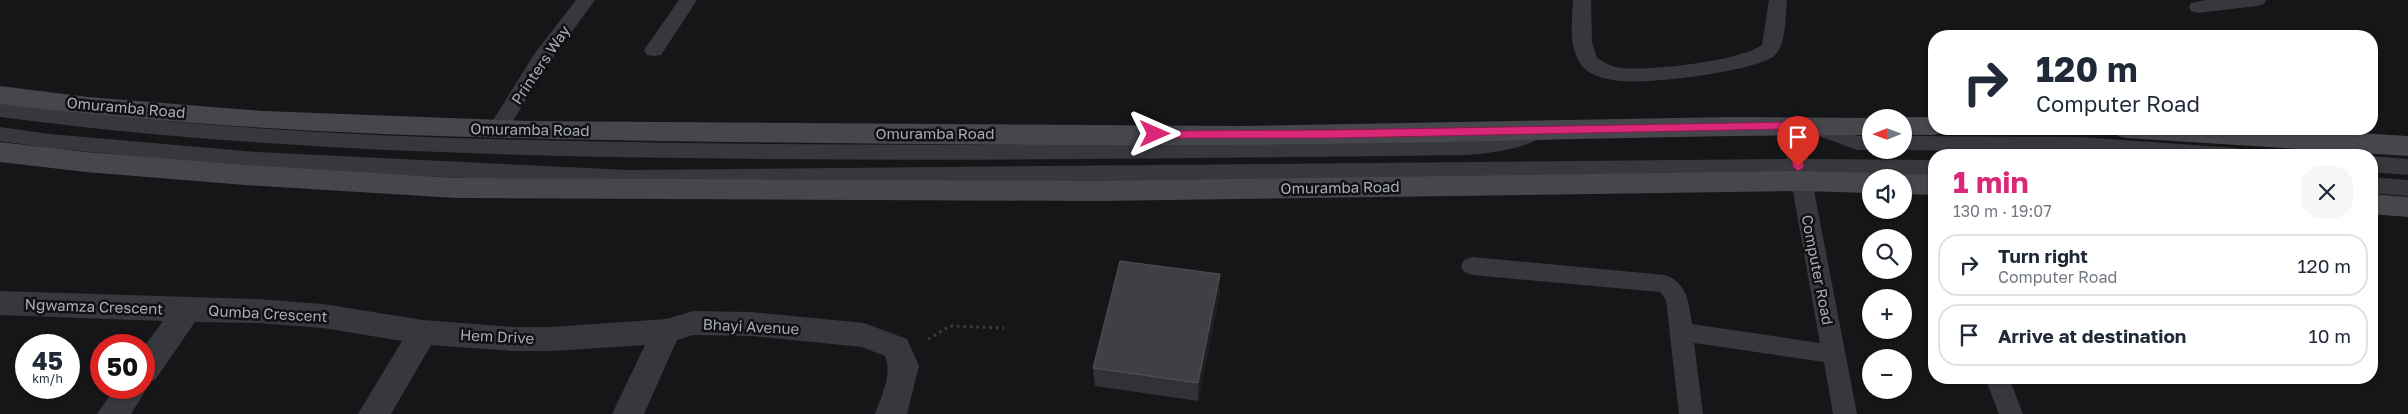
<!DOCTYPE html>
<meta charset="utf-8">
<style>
body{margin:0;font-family:"Golos Text",sans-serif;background:#f6f6f7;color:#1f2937;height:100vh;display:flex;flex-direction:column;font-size:19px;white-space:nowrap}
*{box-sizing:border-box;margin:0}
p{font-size:16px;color:#747a83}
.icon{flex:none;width:28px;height:28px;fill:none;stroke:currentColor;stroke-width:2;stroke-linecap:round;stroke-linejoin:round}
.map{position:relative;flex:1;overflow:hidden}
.side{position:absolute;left:1928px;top:149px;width:450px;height:235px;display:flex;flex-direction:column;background:#fff;border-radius:20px;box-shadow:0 1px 4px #0004}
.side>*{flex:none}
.top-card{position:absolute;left:1928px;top:30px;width:450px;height:105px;border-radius:20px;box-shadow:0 1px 4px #0004;background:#fff;color:#1f2937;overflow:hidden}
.needle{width:32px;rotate:269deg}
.tools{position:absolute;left:1862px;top:109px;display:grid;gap:10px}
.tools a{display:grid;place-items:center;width:50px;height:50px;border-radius:50%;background:#fff;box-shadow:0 1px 4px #0004;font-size:25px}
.speed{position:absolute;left:15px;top:334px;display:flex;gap:10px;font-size:25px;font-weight:700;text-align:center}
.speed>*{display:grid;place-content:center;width:65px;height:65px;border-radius:50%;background:#fff;box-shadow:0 1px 4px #0004;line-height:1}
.speed small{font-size:12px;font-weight:400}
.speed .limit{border:8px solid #d22;background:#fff;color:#111}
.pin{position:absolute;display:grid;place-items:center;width:42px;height:42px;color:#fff;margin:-51px -21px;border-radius:50% 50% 50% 0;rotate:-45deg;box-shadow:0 0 5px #0007}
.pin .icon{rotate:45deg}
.me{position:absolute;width:55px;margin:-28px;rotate:90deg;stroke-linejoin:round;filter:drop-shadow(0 0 4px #0008)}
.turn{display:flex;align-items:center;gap:18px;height:105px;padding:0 25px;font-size:22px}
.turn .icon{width:65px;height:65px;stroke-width:2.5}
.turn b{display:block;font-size:35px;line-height:42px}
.round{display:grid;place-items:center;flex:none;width:52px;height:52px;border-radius:20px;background:#f6f6f7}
.head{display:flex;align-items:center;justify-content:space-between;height:85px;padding:0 25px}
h1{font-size:30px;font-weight:700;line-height:38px;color:#db2777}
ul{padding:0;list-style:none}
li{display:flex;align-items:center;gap:15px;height:62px;margin:0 10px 8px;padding:0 15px;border:2px solid #e0e1e3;border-radius:20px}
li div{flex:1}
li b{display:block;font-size:19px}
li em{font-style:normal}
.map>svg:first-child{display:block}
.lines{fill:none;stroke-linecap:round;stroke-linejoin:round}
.path{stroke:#3d3f44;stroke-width:3;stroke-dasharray:2.5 4;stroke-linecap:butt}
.lane{fill:#37383d;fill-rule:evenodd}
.street{fill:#37383d;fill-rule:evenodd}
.secondary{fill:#45474d;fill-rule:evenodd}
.wall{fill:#323236}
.shaded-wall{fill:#212124}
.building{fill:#3f3f44;stroke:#4f5156}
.route{fill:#db2777;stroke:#8e194d}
.labels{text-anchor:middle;stroke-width:5;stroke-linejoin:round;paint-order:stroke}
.street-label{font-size:15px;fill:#a8adb8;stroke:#111113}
</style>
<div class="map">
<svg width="2408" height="414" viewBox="0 0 2408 414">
<rect width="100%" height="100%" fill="#161618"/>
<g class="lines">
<!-- path -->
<polyline class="path" points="928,339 950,326 1004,328"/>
<!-- lane -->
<g class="lane">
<polygon points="576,0 595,0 549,63 504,135 497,137 490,135 487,130 535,53"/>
<polygon points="679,0 697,0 661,55 654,56 647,55 644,50"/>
<path d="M1573,0H1591L1592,42L1597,58C1605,63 1612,67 1622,68C1651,71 1740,61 1762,45L1769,0H1787C1785,15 1787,44 1775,55C1757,72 1648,84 1621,81C1609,80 1592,77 1583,67C1568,50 1572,21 1573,0Z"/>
<polygon points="2266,0 2264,4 2257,6 2198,13 2191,11 2189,7 2191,3 2206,0"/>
<path d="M0,103C227,133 456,140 685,143C946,147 1206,143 1467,141L1504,135L1538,123L1545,125L1548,130C1538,148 1487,154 1467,155C1206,158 946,162 685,158C456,155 227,147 0,117Z"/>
<path d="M1791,118L1798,120L1808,159L1934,160V176L1811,175L1857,414H1833L1824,362L1694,343L1703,414H1679L1666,300L1660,292L1472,275L1464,272L1461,266L1464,260L1472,257L1665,275C1688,283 1689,304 1692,324L1820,343L1790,175L629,186L257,168L50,148L0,141V127L50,134L257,152L629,170L1787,159L1781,125L1784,120Z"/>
<polygon points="1812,119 1858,136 1871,136 1872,150 1857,150 1805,131 1802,126 1805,121"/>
<polygon points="1904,136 2081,137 2236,148 2243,150 2246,155 1904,150"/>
<polygon points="2371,156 2408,159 2408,175 2371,172"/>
<polygon points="2371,177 2408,180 2408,196 2371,193"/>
<polygon points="1985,378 2009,378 2023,414 1999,414"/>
</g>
<!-- street -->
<path class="street" d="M0,291L257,299L323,304L423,320L513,327H552L666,319L693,311L751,312L864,323L907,339L919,366L907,414H875C881,396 893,375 885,356L862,347L751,336L693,335L677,340L644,414H612L645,345L552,351H513L431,345L391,414H358L402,341L323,328L257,323L195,322L155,380L145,383L147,388L131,414H97L115,388H144V347L163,321L0,315Z"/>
<!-- secondary -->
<g class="secondary">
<path d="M0,86L88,97L263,111L528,121L1240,126L1732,117L1874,118H1871V135C1686,135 1501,142 1316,144C1121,147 927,144 732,142C487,139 244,134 0,104Z"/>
<polygon points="1904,117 1934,117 1934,129 1945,129 1943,133 1934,135 1904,135 1904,118 1901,118"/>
<polygon points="2114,129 2293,129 2408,136 2408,156 2127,138 2118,136"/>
<polygon points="0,142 86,152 245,165 456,178 1098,181 1801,171 1871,173 1881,178 1871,178 1871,193 1801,191 1098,201 456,198 245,185 86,172 0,162"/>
<polygon points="1904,174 1934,175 1934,195 1904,194 1904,178 1894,178"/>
<polygon points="2371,194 2408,197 2408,217 2371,214"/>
</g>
</g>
<!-- wall -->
<polygon class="wall" points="1220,274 1220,292 1198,401 1095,386 1093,368"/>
<!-- shaded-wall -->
<polygon class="shaded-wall" points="1220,274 1220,292 1198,401 1198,383"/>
<!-- building -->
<polygon class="building" points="1120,261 1220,274 1198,383 1093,368"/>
<!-- route -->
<polygon class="route" points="1791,122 1796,125 1804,167 1798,171 1793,167 1786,129 1334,138 1155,138 1150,134 1155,131 1334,130"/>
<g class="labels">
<!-- street labels -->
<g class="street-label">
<text transform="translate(541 65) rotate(-56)" y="5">Printers Way</text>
<text transform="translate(126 108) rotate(5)" y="5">Omuramba Road</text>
<text transform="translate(530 130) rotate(1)" y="5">Omuramba Road</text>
<text x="935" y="139">Omuramba Road</text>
<text transform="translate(1340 188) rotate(-1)" y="5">Omuramba Road</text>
<text transform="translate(1817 270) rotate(79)" y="5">Computer Road</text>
<text transform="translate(94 307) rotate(2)" y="5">Ngwamza Crescent</text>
<text transform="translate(268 314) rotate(3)" y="5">Qumba Crescent</text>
<text transform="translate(751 327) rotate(3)" y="5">Bhayi Avenue</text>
<text transform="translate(497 337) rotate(3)" y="5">Hem Drive</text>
</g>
</g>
</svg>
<div class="tools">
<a><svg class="needle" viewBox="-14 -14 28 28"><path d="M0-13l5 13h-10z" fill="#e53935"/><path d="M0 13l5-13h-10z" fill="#747a83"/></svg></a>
<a><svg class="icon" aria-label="sound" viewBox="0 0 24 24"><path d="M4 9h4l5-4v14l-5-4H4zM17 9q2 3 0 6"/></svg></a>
<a><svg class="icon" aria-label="search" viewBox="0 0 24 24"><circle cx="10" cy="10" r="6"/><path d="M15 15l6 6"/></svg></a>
<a>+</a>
<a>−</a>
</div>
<div class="speed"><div>45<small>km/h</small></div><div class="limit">50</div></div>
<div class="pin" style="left:1798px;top:167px;background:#d93025"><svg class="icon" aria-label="arrive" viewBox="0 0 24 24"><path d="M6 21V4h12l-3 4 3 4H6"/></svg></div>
<svg class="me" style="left:1155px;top:134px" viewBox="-20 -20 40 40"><path d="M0-17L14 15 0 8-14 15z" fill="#db2777" stroke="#fff" stroke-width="4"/></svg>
<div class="top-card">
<div class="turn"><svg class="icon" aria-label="right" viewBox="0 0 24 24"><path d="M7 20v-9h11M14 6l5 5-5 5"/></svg><div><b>120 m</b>Computer Road</div></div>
</div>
<section class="side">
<div class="head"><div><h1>1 min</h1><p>130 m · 19:07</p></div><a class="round"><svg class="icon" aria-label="close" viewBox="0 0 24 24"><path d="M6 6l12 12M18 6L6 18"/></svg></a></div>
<ul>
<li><svg class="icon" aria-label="right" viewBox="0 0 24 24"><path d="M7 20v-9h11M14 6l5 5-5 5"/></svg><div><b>Turn right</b><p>Computer Road</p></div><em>120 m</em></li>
<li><svg class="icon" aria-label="arrive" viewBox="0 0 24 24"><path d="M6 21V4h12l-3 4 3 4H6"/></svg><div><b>Arrive at destination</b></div><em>10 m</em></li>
</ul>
</section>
</div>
